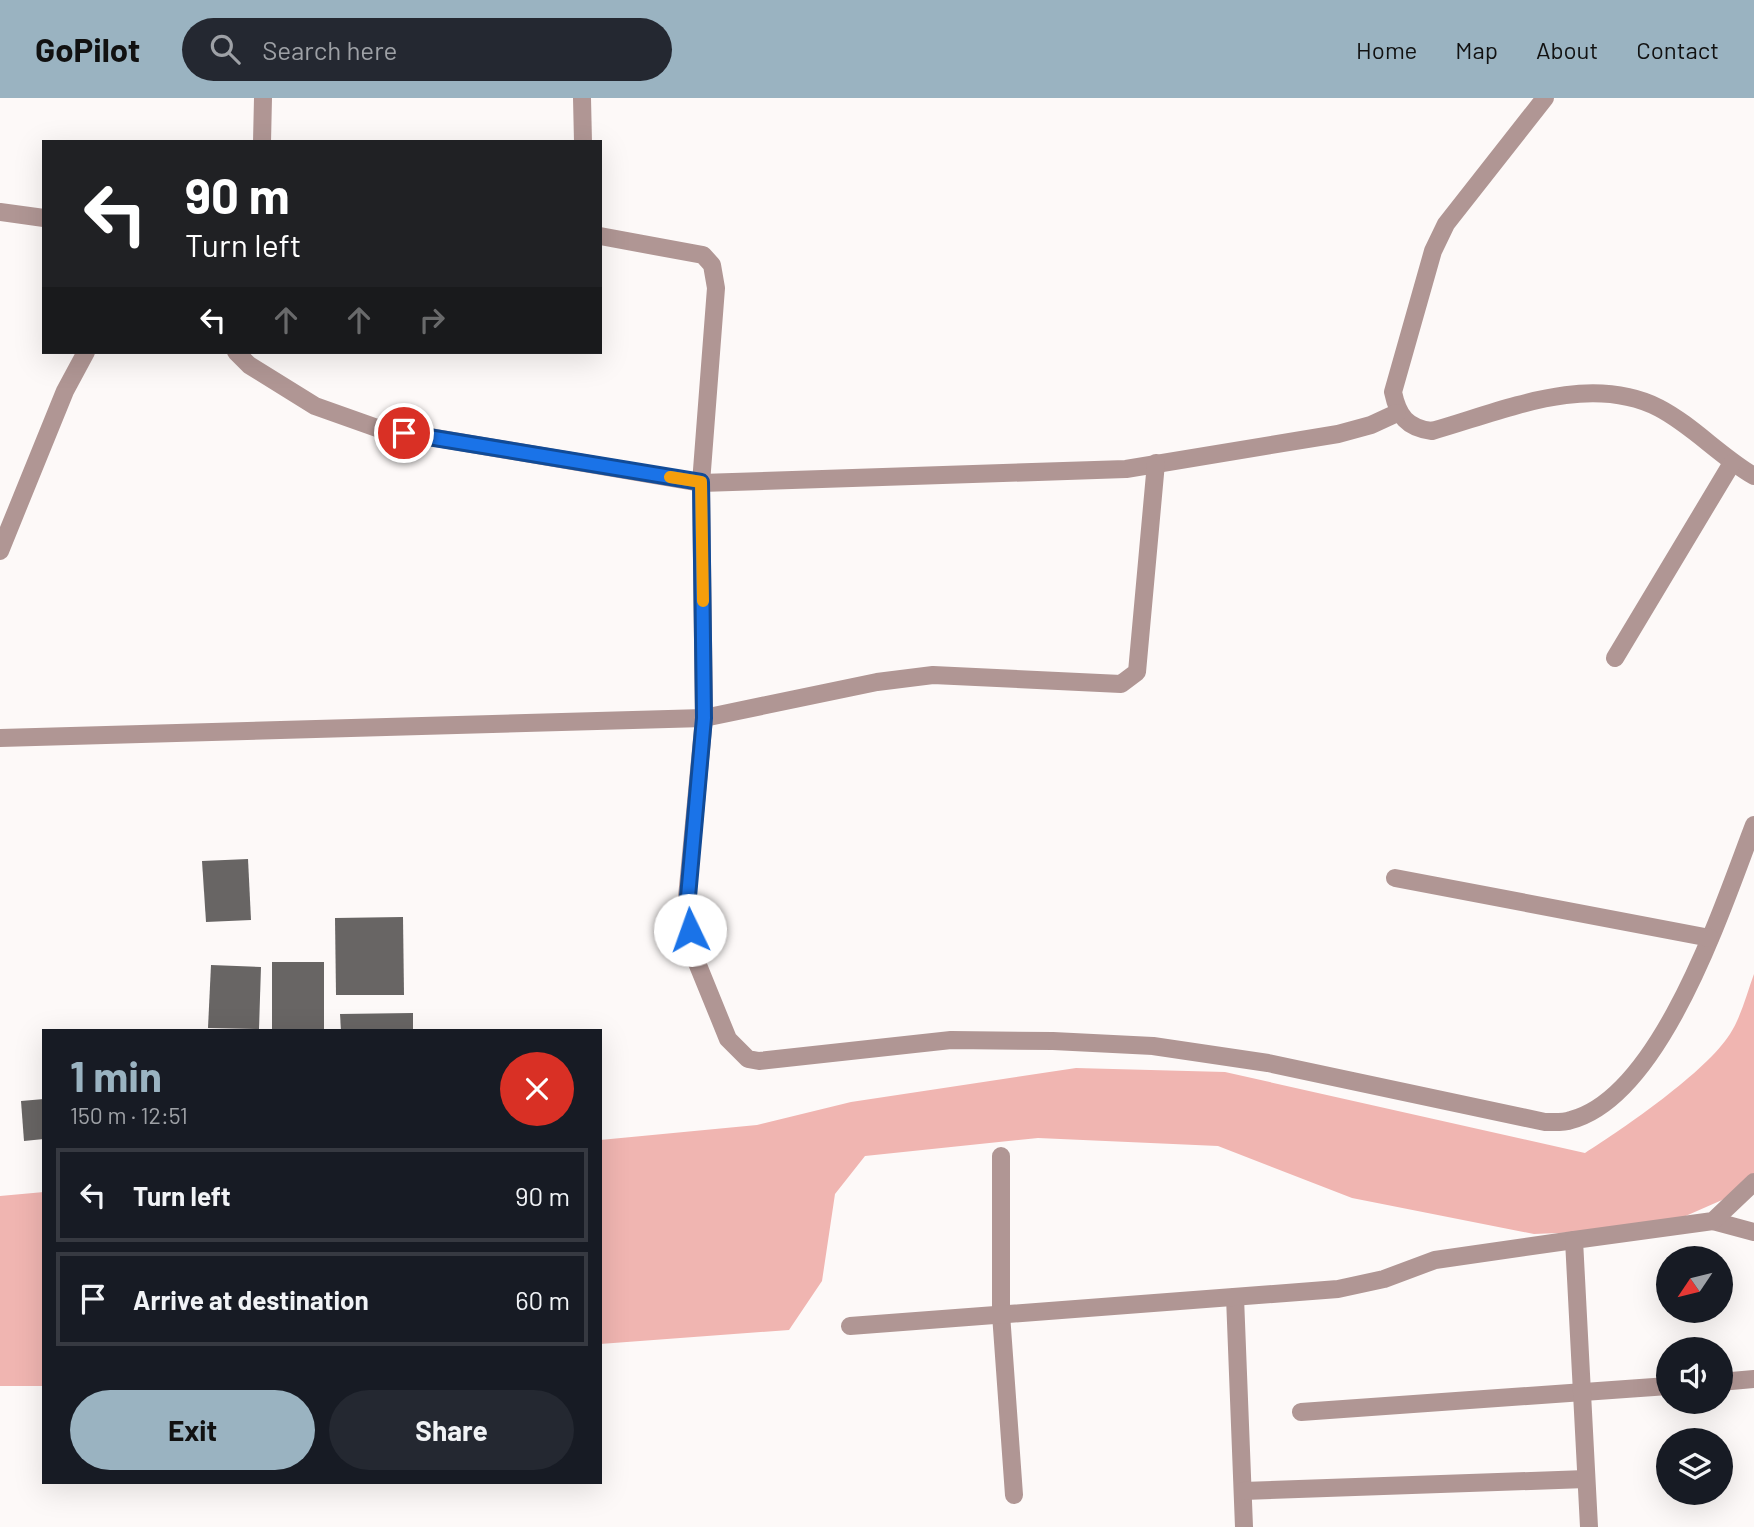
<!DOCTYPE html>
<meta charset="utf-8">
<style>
body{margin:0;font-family:Barlow,sans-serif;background:#242831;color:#f1f3f6;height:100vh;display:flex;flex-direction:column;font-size:26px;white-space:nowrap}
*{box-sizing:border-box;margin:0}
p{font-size:23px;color:#9ea1a6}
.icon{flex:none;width:38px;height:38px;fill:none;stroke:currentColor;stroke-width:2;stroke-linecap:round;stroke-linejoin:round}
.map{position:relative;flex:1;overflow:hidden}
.side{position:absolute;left:42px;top:931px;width:560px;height:455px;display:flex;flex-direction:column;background:#171b24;border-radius:0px;box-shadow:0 7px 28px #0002}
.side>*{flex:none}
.top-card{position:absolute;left:42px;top:42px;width:560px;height:214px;border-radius:0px;box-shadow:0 7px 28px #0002;background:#202124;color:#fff;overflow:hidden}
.needle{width:46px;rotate:235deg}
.controls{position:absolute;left:1656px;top:1148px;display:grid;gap:14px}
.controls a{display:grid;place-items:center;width:77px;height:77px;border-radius:50%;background:#171b24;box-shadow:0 7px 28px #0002;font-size:35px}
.pin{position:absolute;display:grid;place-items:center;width:60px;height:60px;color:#fff;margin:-30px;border:4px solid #fff;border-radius:50%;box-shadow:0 2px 7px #0007}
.me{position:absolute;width:77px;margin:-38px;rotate:357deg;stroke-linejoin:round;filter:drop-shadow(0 0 5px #0008)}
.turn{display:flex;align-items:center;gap:24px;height:147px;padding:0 28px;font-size:32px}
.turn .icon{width:91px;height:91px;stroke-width:2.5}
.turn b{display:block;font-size:49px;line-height:60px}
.lanes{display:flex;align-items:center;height:66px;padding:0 28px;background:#0003;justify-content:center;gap:35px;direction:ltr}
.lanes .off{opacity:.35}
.round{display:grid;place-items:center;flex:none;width:74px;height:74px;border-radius:37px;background:#242831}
.overview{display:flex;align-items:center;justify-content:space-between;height:119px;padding:0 28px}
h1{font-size:42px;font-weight:700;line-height:52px;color:#9ab3c1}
.cta{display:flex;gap:14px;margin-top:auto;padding:14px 28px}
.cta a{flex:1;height:80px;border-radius:42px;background:#9ab3c1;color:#111;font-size:28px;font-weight:700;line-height:80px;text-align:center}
.cta a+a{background:#242831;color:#f1f3f6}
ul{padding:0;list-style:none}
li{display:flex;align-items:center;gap:21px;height:94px;margin:0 14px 10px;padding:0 14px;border:4px solid #363941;border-radius:0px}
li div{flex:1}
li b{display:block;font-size:26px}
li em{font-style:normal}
header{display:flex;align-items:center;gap:42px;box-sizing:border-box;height:98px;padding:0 35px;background:#9ab3c1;color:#111}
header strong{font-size:33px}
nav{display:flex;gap:38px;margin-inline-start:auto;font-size:24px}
.search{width:490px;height:63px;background:#242831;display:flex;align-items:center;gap:18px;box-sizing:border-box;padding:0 24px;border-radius:38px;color:#9ea1a6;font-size:26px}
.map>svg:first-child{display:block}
.water{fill:#f0b5b1}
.building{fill:#686564}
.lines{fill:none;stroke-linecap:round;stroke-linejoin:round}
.minor{stroke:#b09694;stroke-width:18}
.route-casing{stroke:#114b97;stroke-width:18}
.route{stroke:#1a73e8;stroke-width:12}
.slow{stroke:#f59e0b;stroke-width:12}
</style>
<header>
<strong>GoPilot</strong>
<div class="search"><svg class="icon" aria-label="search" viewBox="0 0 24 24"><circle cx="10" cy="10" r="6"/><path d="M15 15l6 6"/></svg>Search here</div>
<nav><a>Home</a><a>Map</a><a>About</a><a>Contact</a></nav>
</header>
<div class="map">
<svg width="1754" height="1429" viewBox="0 0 1754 1429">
<rect width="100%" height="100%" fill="#fdf9f8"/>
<!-- water -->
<g class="water">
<path d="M1754,876V1075L1738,1095L1656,1131L1534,1136L1352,1100L1218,1048L1038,1040L865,1058L835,1096L822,1183L789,1232L600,1246V1042L757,1027L851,1004L1076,970L1225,974L1585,1055C1624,1030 1706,974 1730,936C1741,919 1747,895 1754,876Z"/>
<polygon points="44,1094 44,1288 0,1288 0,1098"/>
</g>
<!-- building -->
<g class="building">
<polygon points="248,761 251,822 206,824 202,763"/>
<polygon points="403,819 404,897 336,897 335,820"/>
<rect x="272" y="864" width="52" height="69"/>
<polygon points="211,867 261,869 259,931 208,930"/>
<polygon points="413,915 413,933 341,933 340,916"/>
<polygon points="44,1001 44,1041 24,1043 21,1003"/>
</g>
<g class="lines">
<!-- minor -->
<g class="minor">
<polyline points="582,0 583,44"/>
<path d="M1545,0L1446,126L1433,153L1393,294C1398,318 1407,330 1432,333C1503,313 1588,274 1659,310C1692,327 1721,359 1754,378"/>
<polyline points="262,44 263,0"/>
<polyline points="0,114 44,120"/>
<path d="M600,138L703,157L712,167L716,190L701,385L704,620L686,810L693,855L728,941L748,961L759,963L951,942L1053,943L1153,948L1268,965L1545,1024C1553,1024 1563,1025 1571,1022C1662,998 1723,807 1754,727"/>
<polyline points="236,254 249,267 315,308 377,330 701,385 1126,371 1338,336 1371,327 1397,315"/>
<polyline points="0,453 65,293 86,254"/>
<polyline points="1615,560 1732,365"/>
<polyline points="0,640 704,620 877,584 933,577 1121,586 1137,574 1156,365"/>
<polyline points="1395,780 1710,840"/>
<polyline points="1001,1058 1001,1216 1014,1397"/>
<polyline points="1713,1123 1754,1134"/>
<polyline points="1235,1199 1244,1429"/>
<polyline points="850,1228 1338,1191 1384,1181 1435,1162 1574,1142"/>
<polyline points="1720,1284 1754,1281"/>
<polyline points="1301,1314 1668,1288"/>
<polyline points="1243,1393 1586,1381"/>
<polyline points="1589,1429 1574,1142 1713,1123 1754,1084"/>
</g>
</g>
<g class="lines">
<defs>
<polyline id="route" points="404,335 701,384 704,620 687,810 690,832"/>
</defs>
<!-- route casing -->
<use href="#route" class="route-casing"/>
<!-- route -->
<use href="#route" class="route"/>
<!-- slow -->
<polyline class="slow" points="670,379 701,384 703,503"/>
</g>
</svg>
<div class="controls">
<a><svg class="needle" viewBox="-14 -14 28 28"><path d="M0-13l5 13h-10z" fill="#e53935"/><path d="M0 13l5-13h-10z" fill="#9ea1a6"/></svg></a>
<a><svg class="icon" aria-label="sound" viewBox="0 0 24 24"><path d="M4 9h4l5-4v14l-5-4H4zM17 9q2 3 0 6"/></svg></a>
<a><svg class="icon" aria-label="layers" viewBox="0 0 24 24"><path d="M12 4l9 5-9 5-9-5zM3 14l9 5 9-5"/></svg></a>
</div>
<div class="pin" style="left:404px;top:335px;background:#d93025"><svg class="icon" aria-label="arrive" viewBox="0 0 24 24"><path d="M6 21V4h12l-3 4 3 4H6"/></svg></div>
<svg class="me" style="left:690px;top:832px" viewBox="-20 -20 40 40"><circle r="19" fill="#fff"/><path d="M0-13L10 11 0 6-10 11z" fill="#1a73e8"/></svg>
<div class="top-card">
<div class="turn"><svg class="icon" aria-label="left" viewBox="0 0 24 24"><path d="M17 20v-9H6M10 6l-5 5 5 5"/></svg><div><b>90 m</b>Turn left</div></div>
<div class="lanes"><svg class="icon" aria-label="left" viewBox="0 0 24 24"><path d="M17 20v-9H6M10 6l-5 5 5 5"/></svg><svg class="icon off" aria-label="ahead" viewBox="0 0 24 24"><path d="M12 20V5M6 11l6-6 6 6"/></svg><svg class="icon off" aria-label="ahead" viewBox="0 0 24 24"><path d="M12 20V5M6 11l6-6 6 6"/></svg><svg class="icon off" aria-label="right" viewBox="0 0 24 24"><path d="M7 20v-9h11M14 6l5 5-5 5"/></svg></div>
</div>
<section class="side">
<div class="overview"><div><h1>1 min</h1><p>150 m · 12:51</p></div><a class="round" style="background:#d93025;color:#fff"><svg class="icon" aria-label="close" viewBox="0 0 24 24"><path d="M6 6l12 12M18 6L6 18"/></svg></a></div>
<ul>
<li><svg class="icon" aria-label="left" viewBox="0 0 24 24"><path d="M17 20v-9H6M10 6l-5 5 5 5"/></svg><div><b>Turn left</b></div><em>90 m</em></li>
<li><svg class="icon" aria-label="arrive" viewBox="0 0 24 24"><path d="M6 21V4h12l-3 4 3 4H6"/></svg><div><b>Arrive at destination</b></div><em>60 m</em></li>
</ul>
<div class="cta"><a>Exit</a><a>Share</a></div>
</section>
</div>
